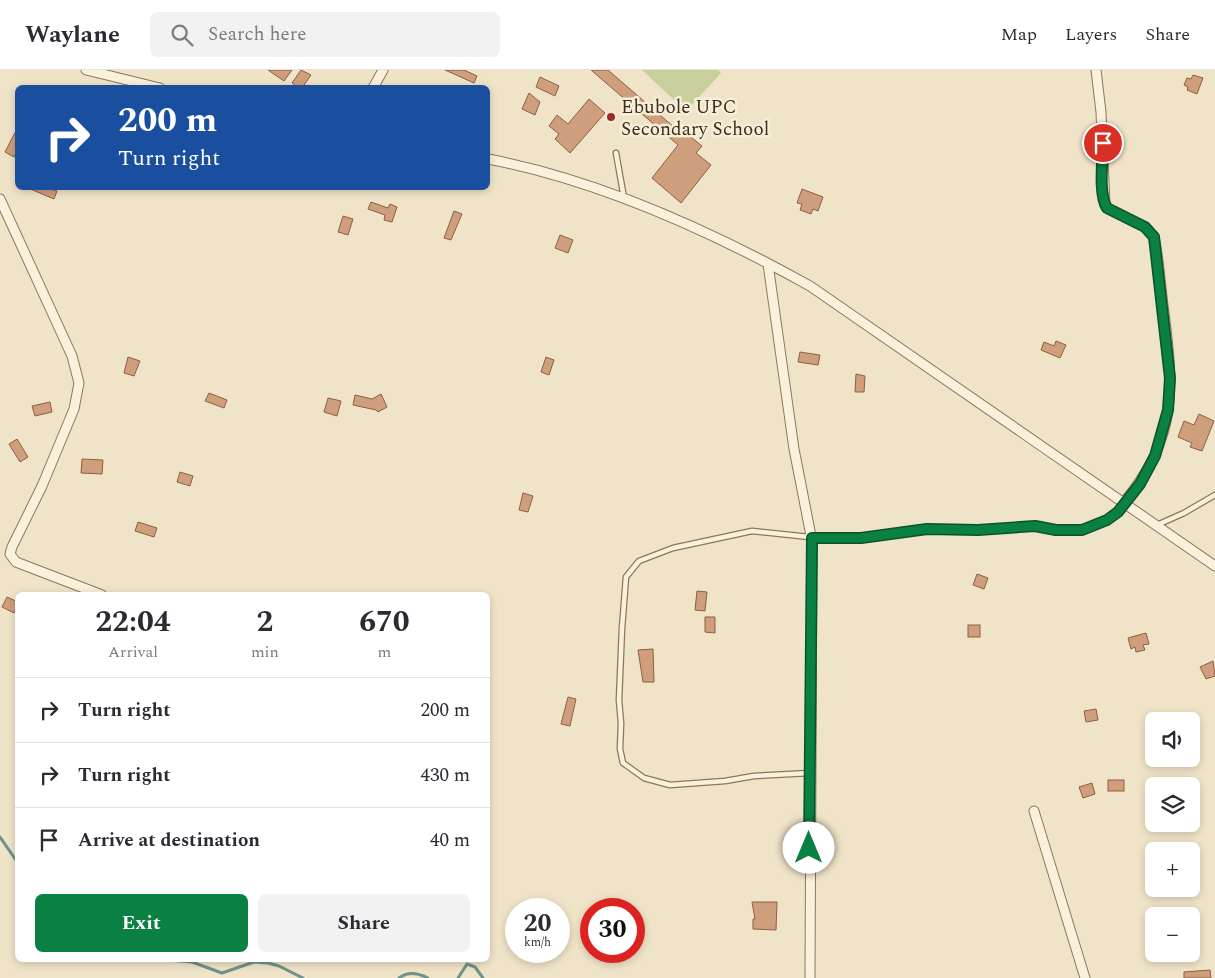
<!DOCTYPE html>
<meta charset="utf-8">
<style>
body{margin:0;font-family:Spectral,serif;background:#f2f2f3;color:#2b2b33;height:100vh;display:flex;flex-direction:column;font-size:19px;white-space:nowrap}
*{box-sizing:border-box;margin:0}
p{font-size:16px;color:#7c7c81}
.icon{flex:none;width:28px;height:28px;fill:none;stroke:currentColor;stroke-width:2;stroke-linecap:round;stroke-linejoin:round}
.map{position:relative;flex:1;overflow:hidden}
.details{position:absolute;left:15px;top:522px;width:475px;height:370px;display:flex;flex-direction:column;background:#fff;border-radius:8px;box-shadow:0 2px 8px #0003}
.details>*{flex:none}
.top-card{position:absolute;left:15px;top:15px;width:475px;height:105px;border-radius:8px;box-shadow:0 2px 8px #0003;background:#1a4fa0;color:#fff;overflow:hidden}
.tools{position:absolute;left:1145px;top:642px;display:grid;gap:10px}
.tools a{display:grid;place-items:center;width:55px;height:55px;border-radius:8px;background:#fff;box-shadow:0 2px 8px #0003;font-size:25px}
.speed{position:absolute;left:505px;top:828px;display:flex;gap:10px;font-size:25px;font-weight:700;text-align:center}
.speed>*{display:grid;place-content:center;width:65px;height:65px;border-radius:50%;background:#fff;box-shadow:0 2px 8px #0003;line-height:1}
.speed small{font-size:12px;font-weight:400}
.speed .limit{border:8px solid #d22;background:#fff;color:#111}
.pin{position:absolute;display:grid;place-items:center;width:42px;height:42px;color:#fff;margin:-21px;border:2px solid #fff;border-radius:50%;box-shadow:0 1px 5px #0007}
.me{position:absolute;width:55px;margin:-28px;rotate:0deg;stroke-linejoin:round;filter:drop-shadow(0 0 4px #0008)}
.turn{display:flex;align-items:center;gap:18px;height:105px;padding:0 20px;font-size:22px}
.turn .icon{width:65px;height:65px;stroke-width:2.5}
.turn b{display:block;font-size:35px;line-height:42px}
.eta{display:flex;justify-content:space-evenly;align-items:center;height:85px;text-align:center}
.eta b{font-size:30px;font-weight:700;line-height:35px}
.primary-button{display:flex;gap:10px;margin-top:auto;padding:10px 20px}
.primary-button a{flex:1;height:58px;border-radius:8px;background:#0b8043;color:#fff;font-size:20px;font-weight:700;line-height:58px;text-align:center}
.primary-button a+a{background:#f2f2f3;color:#2b2b33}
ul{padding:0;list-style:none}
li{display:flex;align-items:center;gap:15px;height:65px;padding:0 20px;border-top:1px solid #e1e1e2}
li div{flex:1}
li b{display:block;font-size:19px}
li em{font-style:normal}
header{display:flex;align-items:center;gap:30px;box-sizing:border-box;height:70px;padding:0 25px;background:#fff;border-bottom:1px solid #e1e1e2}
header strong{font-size:24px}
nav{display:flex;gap:28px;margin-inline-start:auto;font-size:18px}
.search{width:350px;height:45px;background:#f2f2f3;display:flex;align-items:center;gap:12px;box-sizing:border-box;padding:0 18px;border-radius:8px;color:#7c7c81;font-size:19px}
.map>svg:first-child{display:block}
.pitch{fill:#c9cf9b}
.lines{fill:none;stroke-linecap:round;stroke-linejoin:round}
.stream{stroke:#6f938a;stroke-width:3}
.building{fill:#cf9f7d;stroke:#8d5f41}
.lane-casing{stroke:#8d765c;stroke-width:7}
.street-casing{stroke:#8d765c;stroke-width:11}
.lane{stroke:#faf1dc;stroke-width:4.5}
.street{stroke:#faf1dc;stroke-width:9}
.route-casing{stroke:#07532c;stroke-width:12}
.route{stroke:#0b8043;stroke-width:9}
.poi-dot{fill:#9e2a2b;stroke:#f7eed8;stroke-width:2}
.labels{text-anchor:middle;stroke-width:5;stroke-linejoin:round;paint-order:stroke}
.poi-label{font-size:19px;fill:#3d2e20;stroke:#f7eed8;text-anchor:start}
</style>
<header>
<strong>Waylane</strong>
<div class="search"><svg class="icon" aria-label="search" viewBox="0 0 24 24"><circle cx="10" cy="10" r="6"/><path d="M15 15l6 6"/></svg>Search here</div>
<nav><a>Map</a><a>Layers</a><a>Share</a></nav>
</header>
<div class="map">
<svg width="1215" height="908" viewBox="0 0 1215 908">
<rect width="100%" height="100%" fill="#f0e4c8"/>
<!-- pitch -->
<polygon class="pitch" points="642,0 718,0 721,3 686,41"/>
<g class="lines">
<!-- stream -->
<g class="stream">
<polyline points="0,767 18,793"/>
<polyline points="167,890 192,892 222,903 254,892 268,893 279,896 303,908"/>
<path d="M399,908C408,901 418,903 428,908"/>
<polyline points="458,908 467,894 475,897 483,908"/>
</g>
</g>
<!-- building -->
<g class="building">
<polygon points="268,0 292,0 284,11"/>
<polygon points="301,0 311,5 302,18 299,18 292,13"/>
<polygon points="445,0 464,0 477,6 474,13"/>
<polygon points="591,0 608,0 675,58 677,56 702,76 696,83 711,95 681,133 652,108 678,75"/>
<polygon points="1193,5 1203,8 1197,24 1187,20 1188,17 1184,15 1187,8 1191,9"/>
<polygon points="540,7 559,16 555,26 536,17"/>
<polygon points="529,23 540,32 535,45 522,39"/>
<polygon points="589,29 605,43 570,83 555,69 559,64 549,56 557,45 568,54"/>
<polygon points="18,57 18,79 14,87 5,82"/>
<polygon points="28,118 48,118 57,121 54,129"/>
<polygon points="802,119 823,127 818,141 813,139 811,144 800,140 802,134 797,133"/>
<polygon points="371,132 388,138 390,134 397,137 392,152 384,150 385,145 368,139"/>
<polygon points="454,141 462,144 451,170 444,168"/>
<polygon points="343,146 353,149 348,165 338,162"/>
<polygon points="560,165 573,170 568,183 555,178"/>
<polygon points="1056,271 1066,275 1060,288 1041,280 1044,272 1054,276"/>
<polygon points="800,282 820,285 818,295 798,292"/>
<polygon points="128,287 140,291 134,306 124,303"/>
<polygon points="546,287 554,290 549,305 541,302"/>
<polygon points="856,304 865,306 864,322 855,322"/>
<polygon points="209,323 227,330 224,338 205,331"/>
<polygon points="381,324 387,337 378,342 376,340 353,335 355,325 372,329"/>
<polygon points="328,328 341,331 337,346 324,342"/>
<polygon points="50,332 52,342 35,346 32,336"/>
<polygon points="1199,344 1214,351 1202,381 1190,377 1192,373 1178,367 1184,351 1194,355"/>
<polygon points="17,369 28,387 20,392 9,374"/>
<polygon points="82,389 103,390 102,404 81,403"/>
<polygon points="180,402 193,406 190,416 177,412"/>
<polygon points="523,423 533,426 528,442 519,440"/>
<polygon points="138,452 157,458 154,467 135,461"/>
<polygon points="977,504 988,508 984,519 973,515"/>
<polygon points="697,521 707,522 705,541 695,540"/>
<polygon points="7,527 18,532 14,543 2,537"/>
<polygon points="705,547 715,547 715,563 705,562"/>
<rect x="968" y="555" width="12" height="12"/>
<polygon points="1146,563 1149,574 1143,575 1145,580 1136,582 1135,577 1131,579 1128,568"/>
<polygon points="653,579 654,612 643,612 638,580"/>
<polygon points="1213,591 1215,606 1206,609 1200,597"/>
<polygon points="568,627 576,629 570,656 561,654"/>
<polygon points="1096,639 1098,650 1086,652 1084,641"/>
<rect x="1108" y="710" width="16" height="11"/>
<polygon points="1092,713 1095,724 1083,728 1079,717"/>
<polygon points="752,832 777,832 776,860 753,859 753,849 755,849"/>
<polygon points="1210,900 1211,908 1184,908 1184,902"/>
</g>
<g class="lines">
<defs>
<g id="lane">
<polyline points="616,83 624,128"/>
<polyline points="1157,455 1184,443 1215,425"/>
<polyline points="810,703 754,706 725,711 670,715 644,708 623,693 620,679 621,653 619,630 622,558 626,507 639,491 673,478 752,461 828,469 861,468 927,459 978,460 1035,455 1056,460 1082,460 1107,450 1118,442 1123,433"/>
</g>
<g id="street">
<polyline points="86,0 160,18"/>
<path d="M1096,0L1101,42L1105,135L1107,138L1145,157L1154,167C1159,189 1160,212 1163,235C1173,313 1180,367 1124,432"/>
<polyline points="373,18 383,0"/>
<path d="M488,89C599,110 711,161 810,216L1215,496"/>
<polyline points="0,129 72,286 79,313 74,339 42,416 12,477 10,484 16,492 102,525"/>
<polyline points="768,194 794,379 812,471 810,908"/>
<polyline points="1034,741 1085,908"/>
</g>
</defs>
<!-- lane casing -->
<use href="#lane" class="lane-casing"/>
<!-- street casing -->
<use href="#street" class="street-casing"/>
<!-- lane -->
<use href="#lane" class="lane"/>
<!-- street -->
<use href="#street" class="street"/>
</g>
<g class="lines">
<defs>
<path id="route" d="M809,778L812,468H861L927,459L978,460L1035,456L1056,460H1082L1107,450L1118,442L1140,414L1155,386L1168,340L1170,308L1154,167L1145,157L1107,138C1098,124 1103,89 1103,73"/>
</defs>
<!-- route casing -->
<use href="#route" class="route-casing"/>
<!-- route -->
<use href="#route" class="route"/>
</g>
<!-- markers -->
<circle class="poi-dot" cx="611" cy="47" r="5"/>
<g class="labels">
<!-- poi labels -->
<g class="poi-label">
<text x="621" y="43">Ebubole UPC<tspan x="621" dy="22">Secondary School</tspan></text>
</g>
</g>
</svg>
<div class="tools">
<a><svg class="icon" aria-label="sound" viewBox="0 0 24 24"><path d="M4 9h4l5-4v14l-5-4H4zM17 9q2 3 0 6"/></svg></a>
<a><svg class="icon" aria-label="layers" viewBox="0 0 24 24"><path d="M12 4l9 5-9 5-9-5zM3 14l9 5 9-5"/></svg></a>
<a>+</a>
<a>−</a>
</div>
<div class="speed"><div>20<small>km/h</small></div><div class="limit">30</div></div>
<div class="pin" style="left:1103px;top:73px;background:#d93025"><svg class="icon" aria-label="arrive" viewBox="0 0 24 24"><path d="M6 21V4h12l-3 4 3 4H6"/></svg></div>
<svg class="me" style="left:809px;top:778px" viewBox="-20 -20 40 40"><circle r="19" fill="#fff"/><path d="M0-13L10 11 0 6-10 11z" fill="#0b8043"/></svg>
<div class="top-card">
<div class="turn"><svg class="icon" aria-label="right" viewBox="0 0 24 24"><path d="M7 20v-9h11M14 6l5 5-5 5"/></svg><div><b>200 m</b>Turn right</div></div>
</div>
<section class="details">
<div class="eta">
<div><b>22:04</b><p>Arrival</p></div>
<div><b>2</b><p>min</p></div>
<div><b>670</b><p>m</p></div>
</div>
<ul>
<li><svg class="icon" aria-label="right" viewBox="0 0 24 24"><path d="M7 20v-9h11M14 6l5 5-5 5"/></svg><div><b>Turn right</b></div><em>200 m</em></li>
<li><svg class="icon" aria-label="right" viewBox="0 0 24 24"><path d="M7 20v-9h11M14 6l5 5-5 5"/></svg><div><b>Turn right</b></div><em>430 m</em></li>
<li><svg class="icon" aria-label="arrive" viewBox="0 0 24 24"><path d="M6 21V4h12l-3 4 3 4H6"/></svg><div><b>Arrive at destination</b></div><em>40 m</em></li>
</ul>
<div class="primary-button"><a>Exit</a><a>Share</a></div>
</section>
</div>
